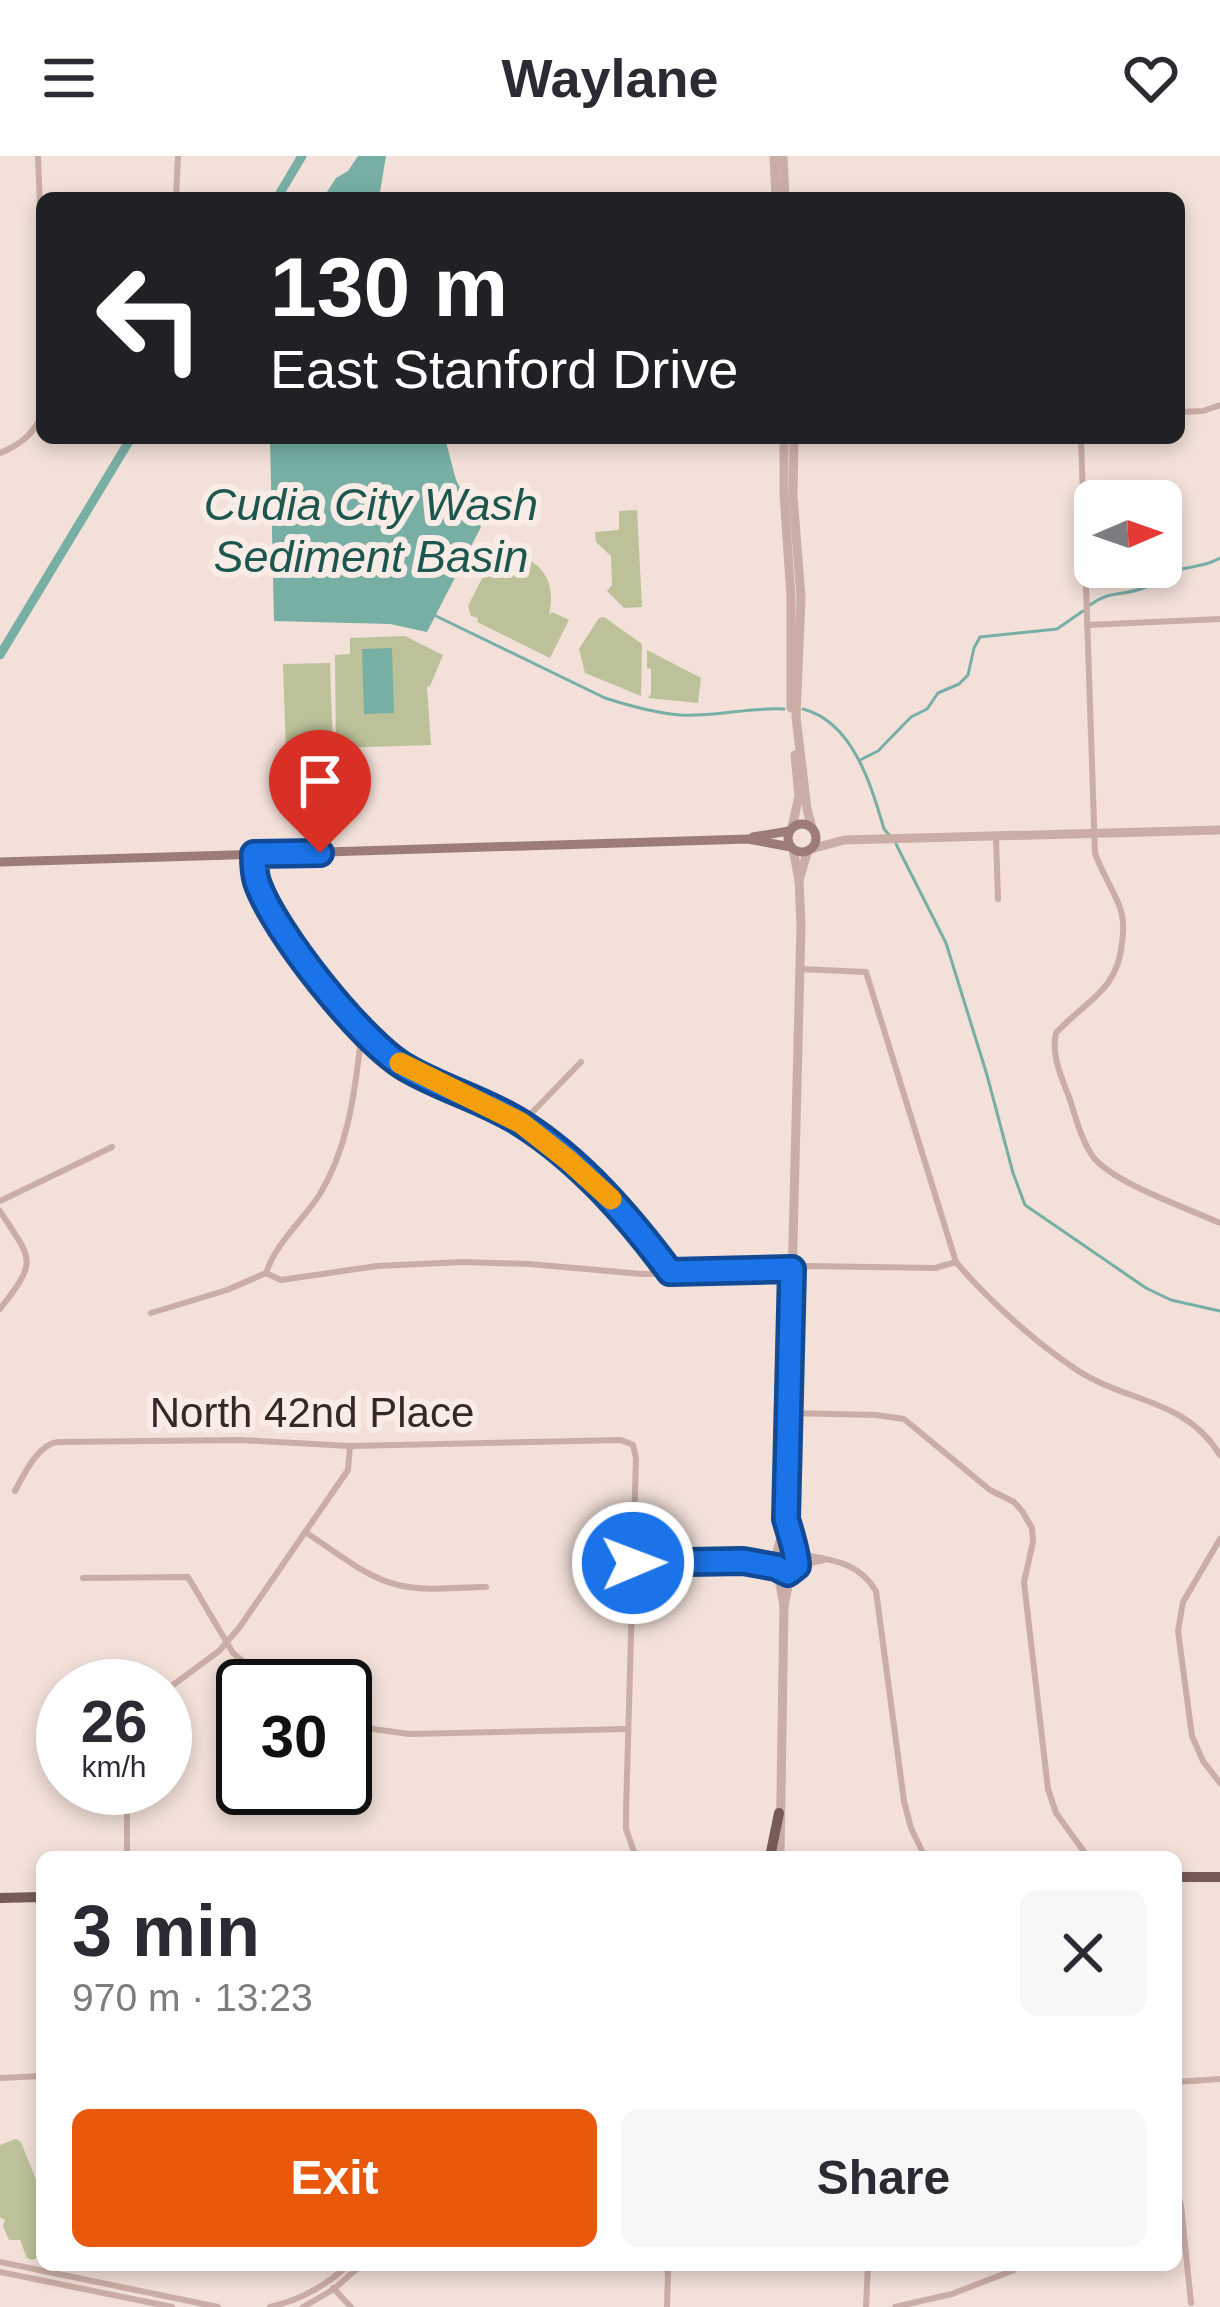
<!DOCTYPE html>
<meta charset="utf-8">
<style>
body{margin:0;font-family:Arial,sans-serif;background:#f7f7f7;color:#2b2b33;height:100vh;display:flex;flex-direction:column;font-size:45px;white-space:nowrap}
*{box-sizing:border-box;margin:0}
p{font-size:39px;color:#7c7c81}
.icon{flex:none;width:66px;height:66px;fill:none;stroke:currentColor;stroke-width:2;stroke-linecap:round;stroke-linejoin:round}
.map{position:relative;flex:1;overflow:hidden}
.sheet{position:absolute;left:36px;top:1695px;width:1146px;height:420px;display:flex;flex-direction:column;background:#fff;border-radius:18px;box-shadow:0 6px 18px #0003}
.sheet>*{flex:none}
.guide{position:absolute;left:36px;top:36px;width:1149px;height:252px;border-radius:18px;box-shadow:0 6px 18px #0003;background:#202124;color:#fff;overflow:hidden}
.needle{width:78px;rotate:88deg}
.buttons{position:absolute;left:1074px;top:324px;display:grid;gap:24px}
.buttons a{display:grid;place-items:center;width:108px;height:108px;border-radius:18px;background:#fff;box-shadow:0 6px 18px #0003;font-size:60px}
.speed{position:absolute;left:36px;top:1503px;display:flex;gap:24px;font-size:60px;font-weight:700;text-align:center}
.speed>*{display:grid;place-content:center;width:156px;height:156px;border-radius:50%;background:#fff;box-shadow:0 6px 18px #0003;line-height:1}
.speed small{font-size:30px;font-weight:400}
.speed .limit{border:6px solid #111;border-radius:18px;background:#fff;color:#111}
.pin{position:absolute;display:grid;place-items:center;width:102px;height:102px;color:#fff;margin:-123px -51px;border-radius:50% 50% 50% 0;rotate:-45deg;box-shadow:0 0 12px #0007}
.pin .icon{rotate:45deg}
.me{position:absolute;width:132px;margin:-66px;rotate:89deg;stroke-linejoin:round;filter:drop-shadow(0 0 9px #0008)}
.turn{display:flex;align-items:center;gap:42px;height:252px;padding:0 36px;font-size:54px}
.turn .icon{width:156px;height:156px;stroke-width:2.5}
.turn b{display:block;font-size:84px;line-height:102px}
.round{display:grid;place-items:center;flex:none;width:126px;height:126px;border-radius:18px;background:#f7f7f7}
.headline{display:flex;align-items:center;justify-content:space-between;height:204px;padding:0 36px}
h1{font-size:72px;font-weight:600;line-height:90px}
.cta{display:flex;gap:24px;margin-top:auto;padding:24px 36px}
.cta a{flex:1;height:138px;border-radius:18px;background:#ea580c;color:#fff;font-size:48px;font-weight:600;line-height:138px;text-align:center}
.cta a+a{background:#f7f7f7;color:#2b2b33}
header{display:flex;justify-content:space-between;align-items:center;height:156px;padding:0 36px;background:#fff;font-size:54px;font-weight:600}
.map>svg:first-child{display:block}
.green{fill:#bcc199}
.water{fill:#77afa5}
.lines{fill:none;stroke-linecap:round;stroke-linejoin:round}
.stream{stroke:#77afa5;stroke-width:3}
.canal{stroke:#77afa5;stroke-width:9}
.minor{stroke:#caada5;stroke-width:6}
.tertiary{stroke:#caada5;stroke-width:9}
.secondary{stroke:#9d7c76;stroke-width:9}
.primary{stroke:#775b57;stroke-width:10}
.route-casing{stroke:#114b97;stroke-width:30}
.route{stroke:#1a73e8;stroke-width:21}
.slow{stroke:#f59e0b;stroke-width:21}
.labels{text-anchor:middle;stroke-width:12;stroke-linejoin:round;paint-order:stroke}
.street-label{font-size:42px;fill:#352826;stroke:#f9ebe5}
.water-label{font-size:45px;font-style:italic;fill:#1b574e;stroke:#f9ebe5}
</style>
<header><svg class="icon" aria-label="menu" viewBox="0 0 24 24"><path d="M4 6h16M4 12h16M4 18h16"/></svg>Waylane<svg class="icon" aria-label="heart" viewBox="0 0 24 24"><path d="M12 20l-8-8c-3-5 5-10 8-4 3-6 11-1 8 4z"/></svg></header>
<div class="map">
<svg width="1220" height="2151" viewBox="0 0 1220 2151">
<rect width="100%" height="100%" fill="#f2e0d9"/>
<!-- green -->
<g class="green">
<polygon points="637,354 642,451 624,452 607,435 612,429 611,400 596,386 595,376 619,374 619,355"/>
<path d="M499,389C535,404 558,416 549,459L552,456L569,464L550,502L477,466L478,462L471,460L468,450Z"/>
<polygon points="604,461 642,488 641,540 585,517 579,493 599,462"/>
<polygon points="405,480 443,499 430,530 427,531 431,589 336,592 335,499 350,498 350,482"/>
<polygon points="647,494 701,522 698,547 648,542 651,538 651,513 647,512"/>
<polygon points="330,507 333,594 286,596 283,508"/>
<polygon points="16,1983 21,1986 42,2039 42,2100 32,2104 27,2102 20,2084 9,2084 3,2070 5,2064 0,2061 0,1989"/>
</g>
<!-- water -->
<g class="water">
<polygon points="358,0 386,0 379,42 323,42 336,22 348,15"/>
<polygon points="270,282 445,282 456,324 481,371 427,476 390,468 274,465"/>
<polygon points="392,492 394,557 364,558 362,493"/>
</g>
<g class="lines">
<!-- stream -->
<g class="stream">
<path d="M1090,449C1112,433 1122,441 1146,431C1156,428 1163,419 1172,416C1189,409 1204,412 1220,402"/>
<path d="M436,460L605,542C630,550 654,557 680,559C715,561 749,551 784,553"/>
<path d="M803,553C853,566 871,629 884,673L890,680"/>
<polyline points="860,604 878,595 911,561 927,553 938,537 959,528 968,519 974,492 980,481 1057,473 1083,455"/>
<polyline points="896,688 946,787 987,919 1013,1017 1025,1049 1146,1132 1171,1144 1220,1155"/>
</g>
<!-- canal -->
<g class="canal">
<polyline points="277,42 302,0"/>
<polyline points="0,499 131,282"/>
</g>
<!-- minor -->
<g class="minor">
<polyline points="38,0 42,104"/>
<polyline points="176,42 178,0"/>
<polyline points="1179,256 1203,255 1220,249"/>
<path d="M1081,282L1095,697C1101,715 1112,731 1119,749C1124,761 1124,774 1122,787C1118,835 1085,845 1056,877C1051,899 1061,920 1069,941C1076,961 1081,985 1094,1002C1116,1028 1187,1052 1220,1067"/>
<path d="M0,297C20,289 32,279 42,260"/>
<polyline points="1087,469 1220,463"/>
<polyline points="996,681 998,743"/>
<path d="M254,698C254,756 329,836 366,879L360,891C354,942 347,993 320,1038C302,1066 277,1085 266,1117"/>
<path d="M799,813L866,816L956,1106C988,1144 1035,1186 1077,1214C1127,1247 1185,1242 1220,1299"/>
<path d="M366,879C414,923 465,933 519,966C578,1001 629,1062 671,1116"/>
<polyline points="522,967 581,906"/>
<polyline points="0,1045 112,991"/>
<path d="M0,1055C32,1105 39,1103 0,1153"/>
<polyline points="151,1157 227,1134 266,1117 281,1124 377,1110 463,1106 529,1108 642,1118 779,1115 805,1110 935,1112 956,1106"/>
<polyline points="788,1257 876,1259 904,1263 990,1334 1014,1346 1022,1355 1032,1372 1033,1386 1024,1426 1048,1633 1056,1657 1088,1701"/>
<path d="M15,1335C24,1318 38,1288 58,1286L240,1284L350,1290L621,1284L633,1289L636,1302L626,1656V1673L636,1701"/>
<path d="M305,1376C334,1394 364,1421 398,1429C426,1436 457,1431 486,1431"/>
<polyline points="1220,1383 1183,1446 1178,1475 1192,1580 1203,1605 1220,1627"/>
<path d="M796,1397C828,1404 858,1404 876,1435L904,1645L911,1672L925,1701"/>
<polyline points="746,1406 776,1411"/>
<polyline points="633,1407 743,1405 776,1398"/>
<polyline points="797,1410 824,1404"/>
<polyline points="83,1422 188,1421 233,1497 272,1530"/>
<polyline points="165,1535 219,1495 239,1472 348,1314 350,1290"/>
<polyline points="345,1562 373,1573 409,1578 627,1573"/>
<polyline points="127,1701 127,1632"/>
<polyline points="0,1922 42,1920"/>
<polyline points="1176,1926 1220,1923"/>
<polyline points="1176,2032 1181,2049 1191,2147"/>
<polyline points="0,2106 218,2151"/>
<polyline points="663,2109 668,2116 667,2151"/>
<polyline points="0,2116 172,2151"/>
<polyline points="333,2132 351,2151"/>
<path d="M270,2151C300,2144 326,2130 348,2109"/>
<polyline points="303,2151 334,2133 361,2109"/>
<polyline points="866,2151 868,2109"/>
<polyline points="895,2151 952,2138 1014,2114"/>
</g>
<!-- tertiary -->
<g class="tertiary">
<polyline points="774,0 776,42"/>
<polyline points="783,0 785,42"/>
<polyline points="784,282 784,338 791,441 791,552"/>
<polyline points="794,282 793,340 801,441 796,561 807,653 812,672"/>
<polyline points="792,671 799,640 795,599"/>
<polyline points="793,693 799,724 801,769 786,1363 793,1394"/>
<polyline points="811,693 844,684 1220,674"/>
<polyline points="799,724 808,694"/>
<circle cx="786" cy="1405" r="12"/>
<polyline points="777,1396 786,1363"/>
<polyline points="777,1413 784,1449"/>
<polyline points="780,1701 784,1449 791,1416"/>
</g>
<!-- secondary -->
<g class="secondary">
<circle cx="802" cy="682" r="14"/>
<polyline points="753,681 789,675"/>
<polyline points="0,706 748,683 791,691"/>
</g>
<!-- primary -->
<g class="primary">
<polyline points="770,1701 779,1657"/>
<polyline points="1176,1721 1220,1721"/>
<polyline points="0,1742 42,1741"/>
</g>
</g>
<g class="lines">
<defs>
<path id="route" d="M320,697L254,698C254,707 254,717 257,726C273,774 361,885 405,911C442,933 485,944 521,967C581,1005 629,1061 670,1116L792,1113L786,1363C789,1373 798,1402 797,1410L788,1417L776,1411L743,1405L633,1407"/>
</defs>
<!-- route casing -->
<use href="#route" class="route-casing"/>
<!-- route -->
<use href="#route" class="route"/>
<!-- slow -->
<polyline class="slow" points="400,907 521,967 568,1004 611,1043"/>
</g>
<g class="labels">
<!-- street labels -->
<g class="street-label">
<text x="312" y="1271">North 42nd Place</text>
</g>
<!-- water labels -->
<g class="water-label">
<text x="371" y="364">Cudia City Wash<tspan x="371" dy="52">Sediment Basin</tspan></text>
</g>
</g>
</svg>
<div class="buttons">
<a><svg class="needle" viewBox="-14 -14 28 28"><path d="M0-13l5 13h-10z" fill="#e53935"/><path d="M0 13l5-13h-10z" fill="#7c7c81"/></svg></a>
</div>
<div class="speed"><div>26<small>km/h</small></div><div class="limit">30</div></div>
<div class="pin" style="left:320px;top:697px;background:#d93025"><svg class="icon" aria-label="arrive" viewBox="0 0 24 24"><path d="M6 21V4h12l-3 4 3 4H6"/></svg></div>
<svg class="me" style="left:633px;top:1407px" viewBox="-20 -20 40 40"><circle r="17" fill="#1a73e8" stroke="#fff" stroke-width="3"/><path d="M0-11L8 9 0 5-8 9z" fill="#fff"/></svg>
<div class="guide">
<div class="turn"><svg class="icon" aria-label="left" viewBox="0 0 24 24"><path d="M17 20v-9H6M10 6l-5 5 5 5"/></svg><div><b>130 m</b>East Stanford Drive</div></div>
</div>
<section class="sheet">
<div class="headline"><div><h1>3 min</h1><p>970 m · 13:23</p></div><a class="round"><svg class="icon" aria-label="close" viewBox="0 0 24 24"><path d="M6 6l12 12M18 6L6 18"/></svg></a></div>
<div class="cta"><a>Exit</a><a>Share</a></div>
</section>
</div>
